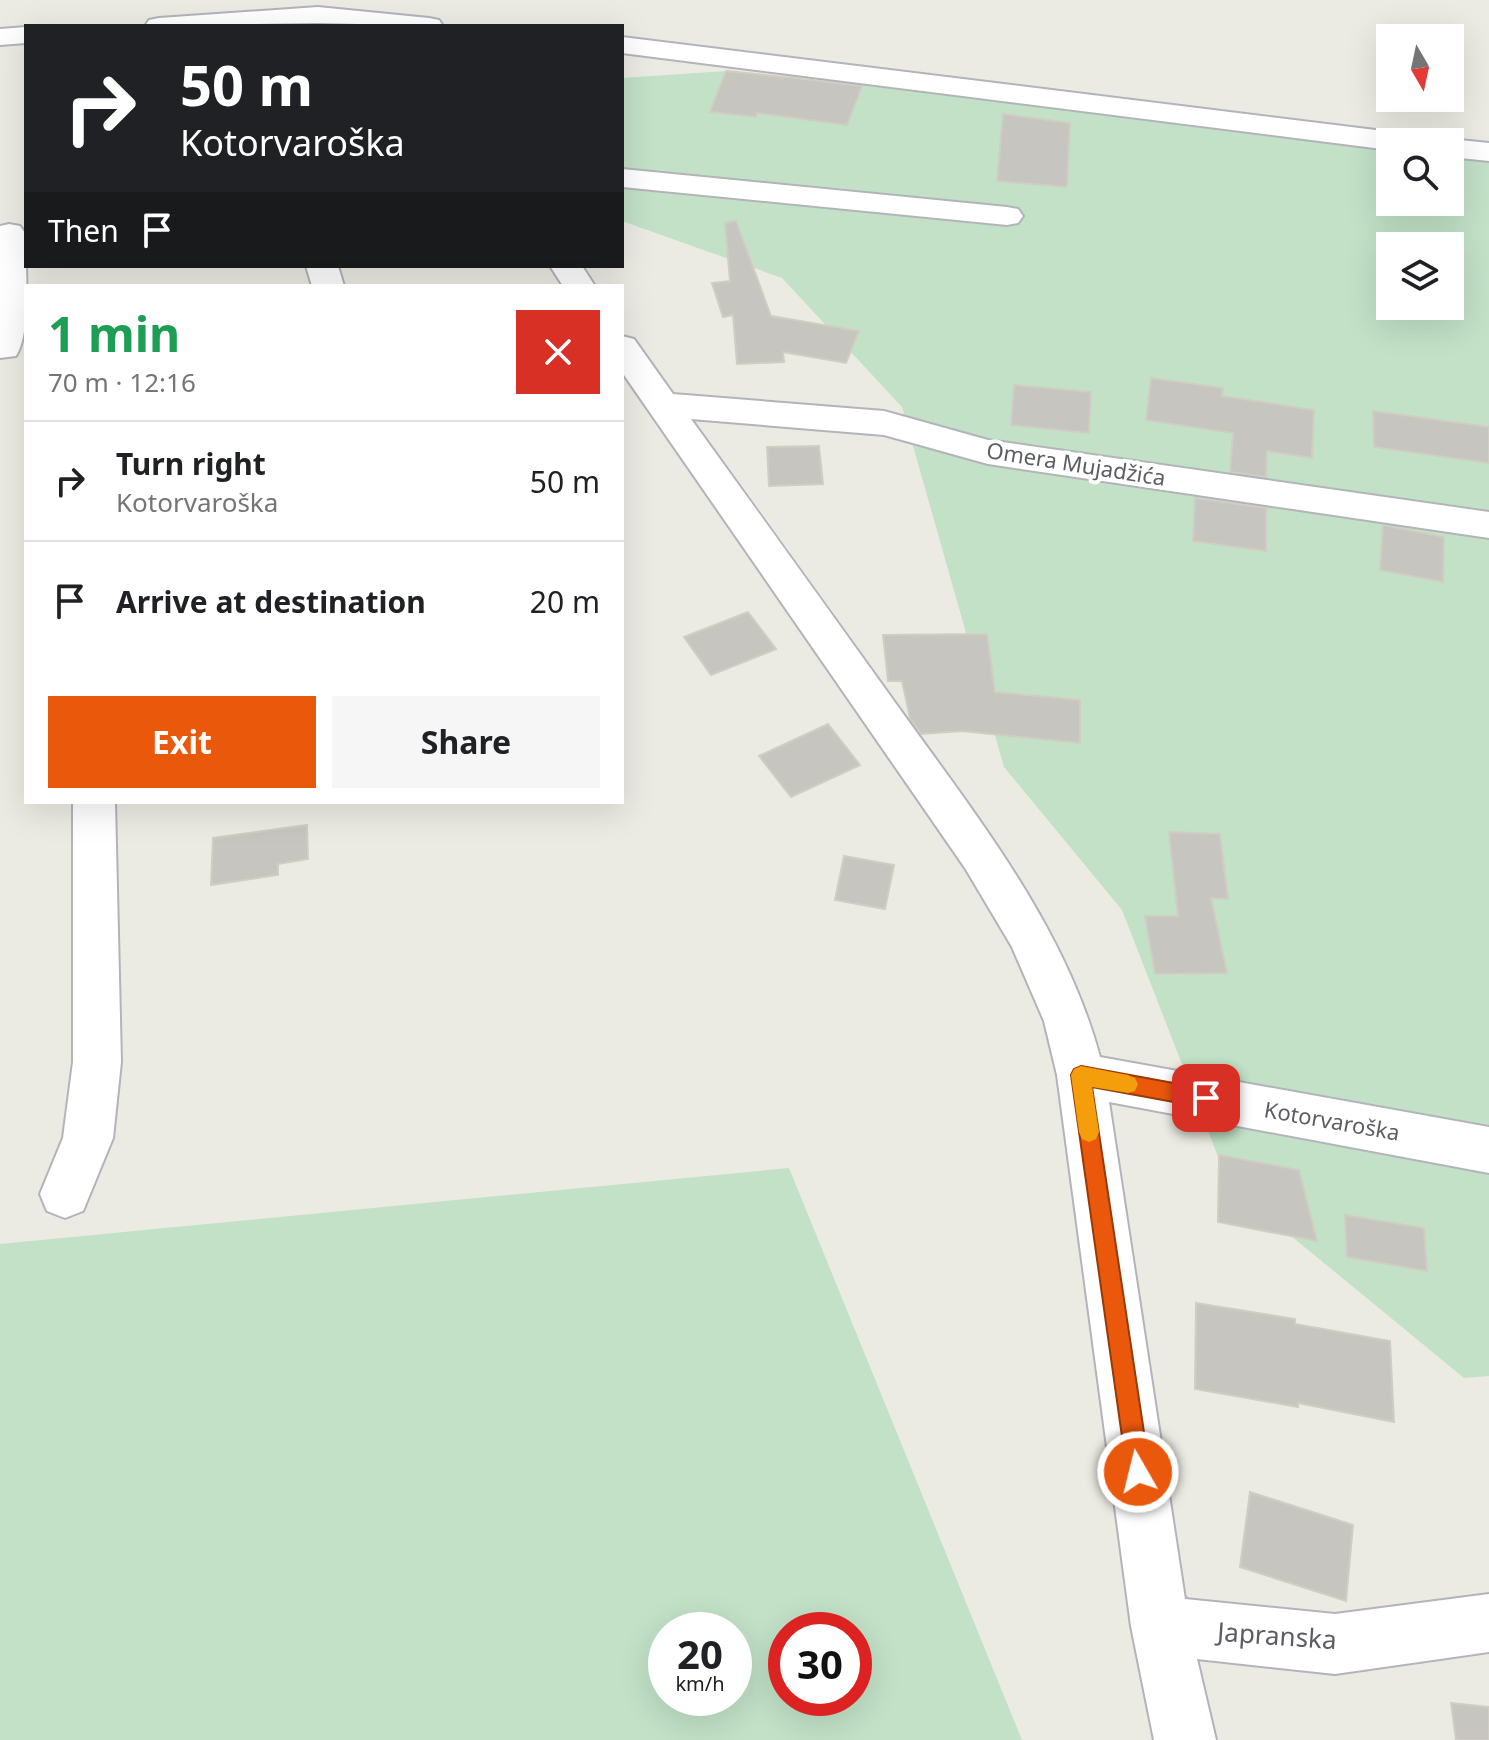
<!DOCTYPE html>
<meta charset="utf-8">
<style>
body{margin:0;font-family:"Noto Sans",sans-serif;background:#f6f6f6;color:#202124;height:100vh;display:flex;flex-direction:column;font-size:30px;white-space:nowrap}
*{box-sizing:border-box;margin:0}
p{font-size:26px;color:#757577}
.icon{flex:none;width:44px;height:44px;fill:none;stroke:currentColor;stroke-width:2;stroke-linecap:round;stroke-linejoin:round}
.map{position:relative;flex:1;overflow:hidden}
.details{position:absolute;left:24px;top:284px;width:600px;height:520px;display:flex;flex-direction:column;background:#fff;border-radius:0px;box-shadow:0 8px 32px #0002}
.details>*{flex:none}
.guide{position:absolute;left:24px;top:24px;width:600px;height:244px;border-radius:0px;box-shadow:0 8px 32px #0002;background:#202124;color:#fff;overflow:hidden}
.needle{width:52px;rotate:171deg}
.buttons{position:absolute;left:1376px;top:24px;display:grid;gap:16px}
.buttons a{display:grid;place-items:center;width:88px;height:88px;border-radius:0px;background:#fff;box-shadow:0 8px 32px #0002;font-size:40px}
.speed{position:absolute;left:648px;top:1612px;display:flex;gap:16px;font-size:40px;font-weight:700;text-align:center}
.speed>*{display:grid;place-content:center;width:104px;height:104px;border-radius:50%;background:#fff;box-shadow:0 8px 32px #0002;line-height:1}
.speed small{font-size:20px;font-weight:400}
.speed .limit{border:12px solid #d22;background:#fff;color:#111}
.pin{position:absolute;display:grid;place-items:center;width:68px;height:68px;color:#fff;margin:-34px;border-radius:16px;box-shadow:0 4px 12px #0006}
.me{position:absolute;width:88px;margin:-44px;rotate:352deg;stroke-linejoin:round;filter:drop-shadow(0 0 6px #0008)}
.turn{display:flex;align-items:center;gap:28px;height:168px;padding:0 24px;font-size:36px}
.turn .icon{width:104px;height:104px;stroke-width:2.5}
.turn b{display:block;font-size:56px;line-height:68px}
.then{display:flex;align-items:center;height:76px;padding:0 24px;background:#0003;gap:16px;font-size:30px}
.round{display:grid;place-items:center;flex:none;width:84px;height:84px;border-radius:0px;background:#f6f6f6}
.overview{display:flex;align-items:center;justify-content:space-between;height:136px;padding:0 24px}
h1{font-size:48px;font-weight:700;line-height:60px;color:#1e9e55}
.cta{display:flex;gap:16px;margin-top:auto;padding:16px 24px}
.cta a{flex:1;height:92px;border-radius:0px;background:#ea580c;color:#fff;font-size:32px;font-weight:700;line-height:92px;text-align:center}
.cta a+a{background:#f6f6f6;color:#202124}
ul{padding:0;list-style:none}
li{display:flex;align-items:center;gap:24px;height:120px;padding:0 24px;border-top:2px solid #e0e0e0}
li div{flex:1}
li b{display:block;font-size:30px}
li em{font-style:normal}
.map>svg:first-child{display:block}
.green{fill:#c2e1c7;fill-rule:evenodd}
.building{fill:#c7c5c0;stroke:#d0cec2;stroke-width:2}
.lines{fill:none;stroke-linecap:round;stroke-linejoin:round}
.minor-casing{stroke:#b3b4b9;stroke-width:4}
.minor{fill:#fff;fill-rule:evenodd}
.route{fill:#ea580c;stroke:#983908;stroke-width:2}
.slow{fill:#f59e0b}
.labels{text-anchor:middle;stroke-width:8;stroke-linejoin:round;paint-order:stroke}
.street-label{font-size:22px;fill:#5b5d62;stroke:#fff}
.near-street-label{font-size:26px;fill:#5b5d62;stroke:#fff}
</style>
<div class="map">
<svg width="1489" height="1740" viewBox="0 0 1489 1740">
<rect width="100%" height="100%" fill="#ecebe3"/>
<!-- green -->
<g class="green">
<path d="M726,71L1425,142H1390V202H1450V145L1489,149V1376L1464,1378L1229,1185L1122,910L1004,767L902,407L782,278L622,221V78ZM1390,246H1450V306H1390Z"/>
<path d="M789,1168L1022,1740H0V1244ZM666,1630H734V1698H666ZM786,1630H854V1698H786Z"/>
</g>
<!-- building -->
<g class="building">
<polygon points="726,71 795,78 862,86 847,125 757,113 756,117 710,112"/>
<polygon points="1003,114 1070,123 1067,187 997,181"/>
<polygon points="736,221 771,316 859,331 846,363 783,352 784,362 737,364 733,315 723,317 712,283 730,281 725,223"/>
<polygon points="1151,378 1223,388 1222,396 1314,410 1312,458 1267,451 1266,477 1230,472 1233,433 1146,420"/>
<polygon points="1014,385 1091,392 1089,433 1011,425"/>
<polygon points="1373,411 1489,427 1489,463 1374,447"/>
<polygon points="819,446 823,484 769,486 767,447"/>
<polygon points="1195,498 1266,508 1266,551 1193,541"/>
<polygon points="1383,525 1444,537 1443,582 1380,570"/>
<polygon points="748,612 776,649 711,675 684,637"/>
<polygon points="987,634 995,692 1080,700 1080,743 962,731 921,734 910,718 902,681 888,681 883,635"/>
<polygon points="828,724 860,765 791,797 759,756"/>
<polygon points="307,825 308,859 278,864 278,875 211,885 213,838"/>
<polygon points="1169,832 1220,834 1228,899 1211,898 1227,973 1155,974 1145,916 1178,916"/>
<polygon points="844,856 894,865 885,909 835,900"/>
<polygon points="1219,1155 1299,1170 1317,1241 1218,1222"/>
<polygon points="1345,1215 1424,1228 1427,1271 1347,1257"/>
<polygon points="1196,1303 1295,1319 1295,1324 1390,1341 1394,1422 1298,1403 1298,1407 1195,1389"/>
<polygon points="1250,1492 1353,1525 1346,1601 1240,1567"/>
<polygon points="1451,1703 1489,1707 1489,1740 1456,1740"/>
</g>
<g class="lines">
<defs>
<g id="minor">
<polygon points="318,7 429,18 439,20 443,26 318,23 145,26 149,20 159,18"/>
<polygon points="26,27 26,43 0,45 0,29"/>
<polygon points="622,37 1400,133 1410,136 1415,142 1390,142 1390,150 622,53"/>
<polygon points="1450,139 1489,143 1489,161 1450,157 1450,142 1439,142"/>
<polygon points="622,169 1007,207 1018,209 1023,216 1018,223 1007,225 622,187"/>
<path d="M9,224L20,226L25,233C25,264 32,331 16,356L0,358V226Z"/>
<polygon points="306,266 338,266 344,286 312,286"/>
<polygon points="550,266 582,266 595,286 563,286"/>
<path d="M622,336L634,339L673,394L884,411L988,440L1489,512V538L988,464L884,435L691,419C762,517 833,616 904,715C981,822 1065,928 1100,1057L1489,1127V1173L1109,1102L1185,1599L1335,1614L1489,1594V1652L1335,1674L1197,1659L1216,1740H1154L1131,1626L1057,1075L1044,1021L1012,947L965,868L622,372Z"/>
<polygon points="73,802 115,802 121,1062 113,1138 83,1211 65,1218 47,1211 40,1194 63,1138 73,1062"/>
</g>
</defs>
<!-- minor casing -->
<use href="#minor" class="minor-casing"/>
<!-- minor -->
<use href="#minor" class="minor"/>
</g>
<!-- route -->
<polygon class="route" points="1081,1066 1206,1089 1213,1092 1216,1098 1213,1105 1206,1108 1092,1087 1150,1472 1146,1480 1138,1484 1130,1480 1127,1472 1071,1075 1074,1069"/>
<!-- slow -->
<polygon class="slow" points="1081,1066 1128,1075 1135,1078 1138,1084 1135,1091 1128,1093 1092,1087 1099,1132 1096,1139 1089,1142 1082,1139 1079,1132 1071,1075 1074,1069"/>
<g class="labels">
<!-- street labels -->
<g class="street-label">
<text transform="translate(1076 464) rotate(9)" y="8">Omera Mujadžića</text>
<text transform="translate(1332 1121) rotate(10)" y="8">Kotorvaroška</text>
</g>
<!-- near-street labels -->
<g class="near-street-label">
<text transform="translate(1277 1636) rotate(4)" y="9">Japranska</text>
</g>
</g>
</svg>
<div class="buttons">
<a><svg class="needle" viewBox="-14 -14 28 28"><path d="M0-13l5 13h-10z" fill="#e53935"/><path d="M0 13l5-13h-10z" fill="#757577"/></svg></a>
<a><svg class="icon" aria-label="search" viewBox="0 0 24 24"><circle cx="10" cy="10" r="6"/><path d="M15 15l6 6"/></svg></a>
<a><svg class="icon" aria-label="layers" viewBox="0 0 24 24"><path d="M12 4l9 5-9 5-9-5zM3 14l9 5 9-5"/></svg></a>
</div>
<div class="speed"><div>20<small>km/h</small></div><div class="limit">30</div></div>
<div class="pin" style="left:1206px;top:1098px;background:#d93025"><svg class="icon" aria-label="arrive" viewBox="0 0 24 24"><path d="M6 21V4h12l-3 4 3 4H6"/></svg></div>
<svg class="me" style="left:1138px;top:1472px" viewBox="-20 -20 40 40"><circle r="17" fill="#ea580c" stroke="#fff" stroke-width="3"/><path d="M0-11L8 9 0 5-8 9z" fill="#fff"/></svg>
<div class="guide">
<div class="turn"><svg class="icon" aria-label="right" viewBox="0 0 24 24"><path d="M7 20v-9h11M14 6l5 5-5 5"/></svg><div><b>50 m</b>Kotorvaroška</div></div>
<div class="then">Then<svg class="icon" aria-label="arrive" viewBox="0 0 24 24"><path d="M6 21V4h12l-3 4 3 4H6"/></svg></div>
</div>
<section class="details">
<div class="overview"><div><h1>1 min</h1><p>70 m · 12:16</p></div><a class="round" style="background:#d93025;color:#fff"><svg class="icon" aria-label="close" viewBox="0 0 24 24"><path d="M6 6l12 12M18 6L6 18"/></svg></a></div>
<ul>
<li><svg class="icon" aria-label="right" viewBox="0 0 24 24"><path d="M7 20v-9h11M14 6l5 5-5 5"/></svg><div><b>Turn right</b><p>Kotorvaroška</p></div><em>50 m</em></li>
<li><svg class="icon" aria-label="arrive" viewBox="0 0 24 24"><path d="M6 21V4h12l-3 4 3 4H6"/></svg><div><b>Arrive at destination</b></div><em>20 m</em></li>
</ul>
<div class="cta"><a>Exit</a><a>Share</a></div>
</section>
</div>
